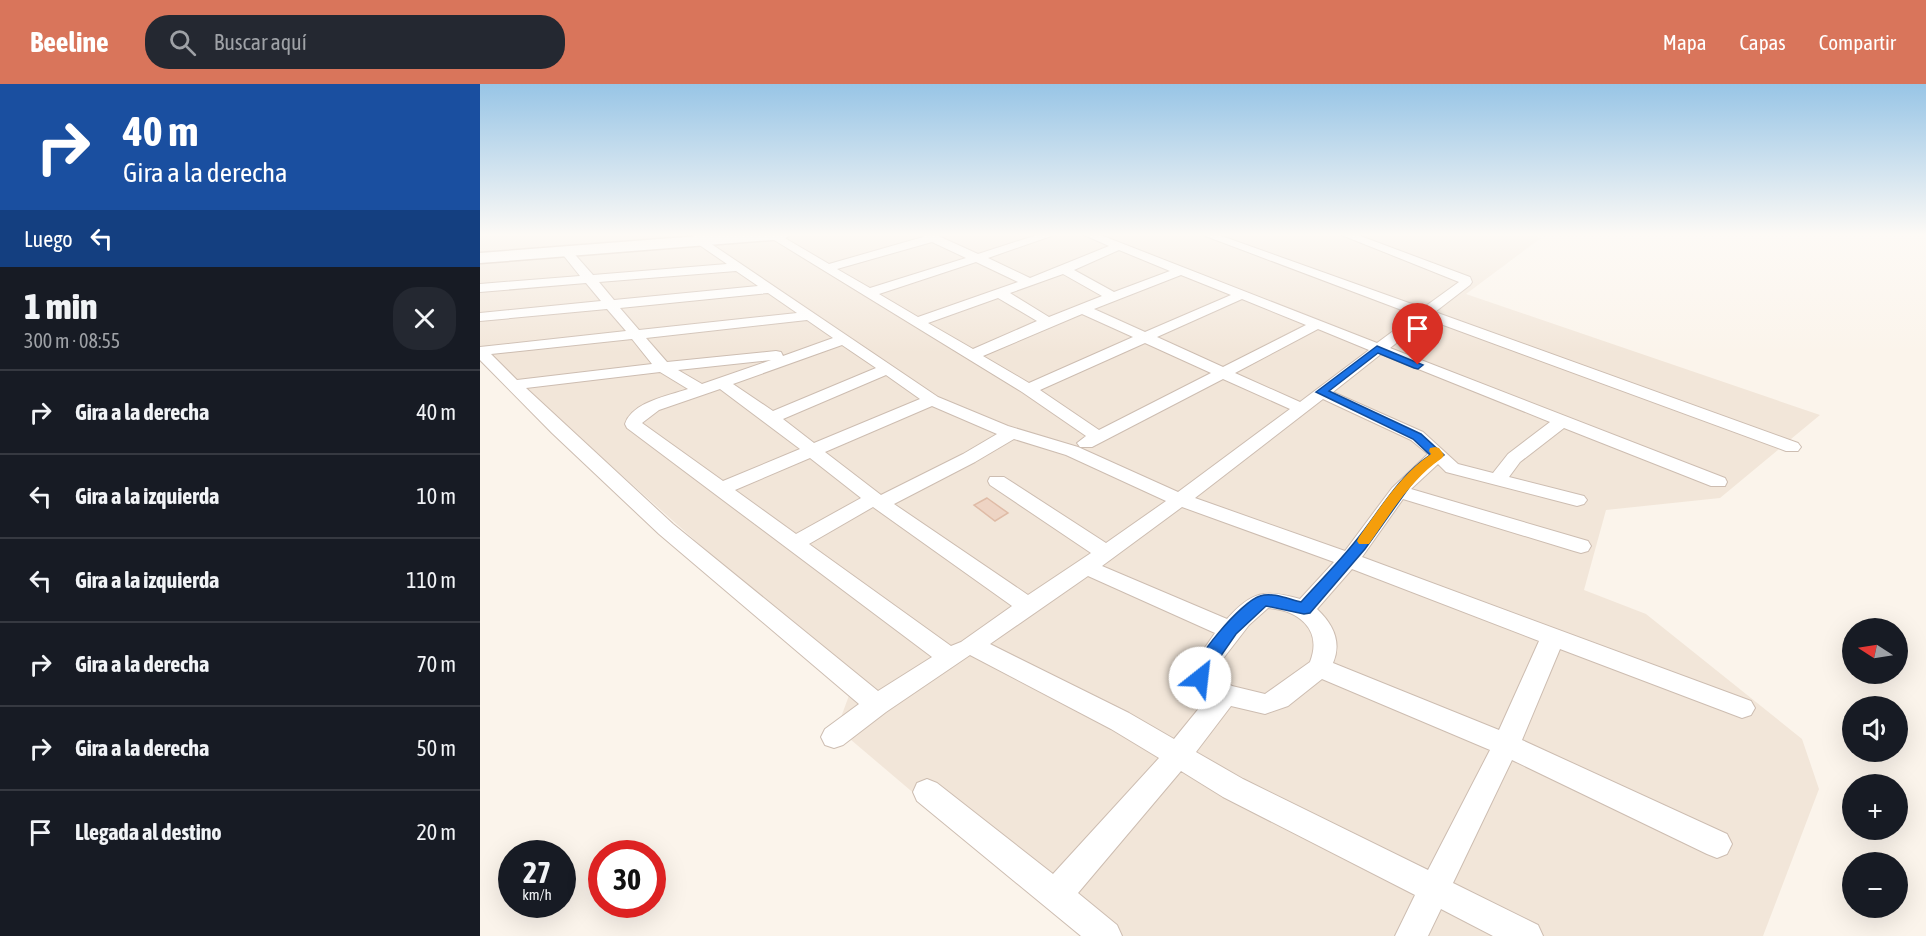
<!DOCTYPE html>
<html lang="es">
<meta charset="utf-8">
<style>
body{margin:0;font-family:"Asap Condensed",sans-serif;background:#242831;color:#f1f3f6;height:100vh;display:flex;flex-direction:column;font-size:22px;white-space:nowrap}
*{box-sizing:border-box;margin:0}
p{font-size:20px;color:#9ea1a6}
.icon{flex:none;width:33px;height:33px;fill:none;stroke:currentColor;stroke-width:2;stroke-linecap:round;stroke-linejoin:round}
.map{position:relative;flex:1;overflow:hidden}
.details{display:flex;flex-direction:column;background:#171b24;width:480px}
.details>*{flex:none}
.guide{background:#1a4fa0;color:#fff;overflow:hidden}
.needle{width:39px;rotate:282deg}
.tools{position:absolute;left:1362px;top:534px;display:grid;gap:12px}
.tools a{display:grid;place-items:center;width:66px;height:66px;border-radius:50%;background:#171b24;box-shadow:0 6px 24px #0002;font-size:30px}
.speed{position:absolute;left:18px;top:756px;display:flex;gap:12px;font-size:30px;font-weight:700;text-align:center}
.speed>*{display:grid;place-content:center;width:78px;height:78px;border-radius:50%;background:#171b24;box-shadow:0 6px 24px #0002;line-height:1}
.speed small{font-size:15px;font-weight:400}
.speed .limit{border:9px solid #d22;background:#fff;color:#111}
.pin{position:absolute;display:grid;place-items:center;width:51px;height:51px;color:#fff;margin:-62px -26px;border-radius:50% 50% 50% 0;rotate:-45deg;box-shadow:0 0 6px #0007}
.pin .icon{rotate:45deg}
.me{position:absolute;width:66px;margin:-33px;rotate:29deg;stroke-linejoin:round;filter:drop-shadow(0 0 4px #0008)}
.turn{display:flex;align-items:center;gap:21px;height:126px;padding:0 24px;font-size:27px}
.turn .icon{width:78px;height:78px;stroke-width:2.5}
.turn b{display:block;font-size:42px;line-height:51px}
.then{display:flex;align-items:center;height:57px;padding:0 24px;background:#0003;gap:12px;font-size:22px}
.round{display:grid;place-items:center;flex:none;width:63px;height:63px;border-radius:24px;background:#242831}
.head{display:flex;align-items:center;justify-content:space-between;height:102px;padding:0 24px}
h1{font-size:36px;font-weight:800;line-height:45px}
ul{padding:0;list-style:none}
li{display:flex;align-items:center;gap:18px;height:84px;padding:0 24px;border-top:2px solid #363941}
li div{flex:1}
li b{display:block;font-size:22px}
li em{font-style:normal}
header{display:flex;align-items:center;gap:36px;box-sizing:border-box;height:84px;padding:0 30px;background:#d9755b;color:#fff}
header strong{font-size:28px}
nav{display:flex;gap:33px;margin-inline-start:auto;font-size:21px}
.search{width:420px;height:54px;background:#242831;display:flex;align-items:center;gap:15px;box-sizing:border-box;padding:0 21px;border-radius:24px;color:#9ea1a6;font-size:22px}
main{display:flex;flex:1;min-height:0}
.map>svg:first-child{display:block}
.residential{fill:#f2e6d9}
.building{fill:#eed4c4;stroke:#dfbba6;stroke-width:1.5}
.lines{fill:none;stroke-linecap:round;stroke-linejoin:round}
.street-casing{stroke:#cdbdb1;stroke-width:2}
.secondary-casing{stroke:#cfbdaf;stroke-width:3}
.street{fill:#fff;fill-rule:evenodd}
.secondary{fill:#fff;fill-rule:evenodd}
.route{fill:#1a73e8;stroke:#114b97;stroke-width:1.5}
.slow{fill:#f59e0b}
</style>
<header>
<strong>Beeline</strong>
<div class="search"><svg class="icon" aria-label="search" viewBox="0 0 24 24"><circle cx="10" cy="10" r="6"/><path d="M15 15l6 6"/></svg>Buscar aquí</div>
<nav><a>Mapa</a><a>Capas</a><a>Compartir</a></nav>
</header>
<main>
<section class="details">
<div class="guide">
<div class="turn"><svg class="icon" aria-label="right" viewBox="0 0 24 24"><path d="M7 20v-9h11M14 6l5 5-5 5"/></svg><div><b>40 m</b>Gira a la derecha</div></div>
<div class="then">Luego<svg class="icon" aria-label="left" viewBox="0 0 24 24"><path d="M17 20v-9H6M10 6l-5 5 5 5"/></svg></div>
</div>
<div class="head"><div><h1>1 min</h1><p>300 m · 08:55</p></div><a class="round"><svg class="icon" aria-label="close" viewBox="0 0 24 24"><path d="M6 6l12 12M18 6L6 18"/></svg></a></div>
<ul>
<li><svg class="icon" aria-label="right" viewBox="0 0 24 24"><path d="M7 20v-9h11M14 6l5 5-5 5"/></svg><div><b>Gira a la derecha</b></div><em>40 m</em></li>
<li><svg class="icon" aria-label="left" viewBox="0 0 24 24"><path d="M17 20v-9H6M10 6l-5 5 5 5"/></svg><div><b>Gira a la izquierda</b></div><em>10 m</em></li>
<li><svg class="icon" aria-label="left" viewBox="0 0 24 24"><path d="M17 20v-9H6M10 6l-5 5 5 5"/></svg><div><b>Gira a la izquierda</b></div><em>110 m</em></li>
<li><svg class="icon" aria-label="right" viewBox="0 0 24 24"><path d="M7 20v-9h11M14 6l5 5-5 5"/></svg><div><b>Gira a la derecha</b></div><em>70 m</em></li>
<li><svg class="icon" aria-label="right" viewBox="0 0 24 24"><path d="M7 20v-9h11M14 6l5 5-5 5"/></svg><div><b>Gira a la derecha</b></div><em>50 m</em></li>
<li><svg class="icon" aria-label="arrive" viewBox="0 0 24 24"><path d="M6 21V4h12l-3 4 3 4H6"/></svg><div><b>Llegada al destino</b></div><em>20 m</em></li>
</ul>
</section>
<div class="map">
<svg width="1446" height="852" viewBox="0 0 1446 852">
<rect width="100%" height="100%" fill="#fbf4eb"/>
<!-- residential -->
<polygon class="residential" points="0,150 1050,150 1061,154 986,210 1340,331 1240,414 1126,426 1104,506 1166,530 1322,655 1339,705 1283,852 602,852 357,644 374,598 0,265"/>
<!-- building -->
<polygon class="building" points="507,414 528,429 515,437 494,421"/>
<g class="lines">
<defs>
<path id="street" d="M212,150H224V155L458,313L528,342L598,363L698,408L810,325L743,295L612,363H600L597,359L606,352L542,308L286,151L298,150L349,180L443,153L439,150H454L498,170L560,150H577L508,174L550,194L629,162L602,150H618L897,259L935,231L720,150H736L943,224L979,198L859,150H875L990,193L992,198L990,201L955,228L1318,359L1321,363L1318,367H1306L947,235L910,264L1245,394L1247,398L1245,402H1231L1084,344L1040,378L1029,393L1104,412L1107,416L1104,420L1097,422L966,388L958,380L931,405L1108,457L1111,462L1108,467L1101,469L1094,467L923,415L882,473L1271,617L1275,624L1271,631L1262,634L1080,565L1042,656L1247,750L1252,760L1247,770L1237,774L1227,770L1032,676L973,799L1058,841L1063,852H1013L961,825L948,852H915L935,811L743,713L701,687L598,809L637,841L642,852H601L437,717L433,708L437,699L447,695L457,699L573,790L679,674L631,645L490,571L406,628L363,661L354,664L345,661L341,653L345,645L379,620L179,450L72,349L0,276V263L146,247L127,225L0,237V229L121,217L106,199L0,208V200L100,192L80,167L86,164L90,165L113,191L247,180L215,158ZM452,158L486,174L390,204L357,185ZM639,166L690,187L634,208L594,186ZM496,178L538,198L438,233L399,210ZM256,187L278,202L134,216L119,198ZM583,190L622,212L569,233L530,209ZM701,191L751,211L665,248L614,225ZM288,209L317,229L159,246L140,224ZM518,214L557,237L493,265L448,239ZM762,215L826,241L743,283L677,253ZM602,230L653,253L549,299L503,272ZM327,236L353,254L303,272L301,268L296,267L187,278L166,254ZM838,245L889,266L820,318L755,289ZM152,255L172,280L37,296L11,270ZM665,259L731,289L619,346L560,306ZM362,261L396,284L293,327L253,300ZM901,270L1070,338L1028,370L1013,389L978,380L943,348L853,308ZM291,276L222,300L198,286ZM180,288L208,305C188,312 152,318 145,340L147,344L452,573L398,607L193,440L46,304ZM406,291L440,315L334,359L303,335ZM240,305L320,365L243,397L162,339L179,326ZM843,315L931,356L948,370L912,404L865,467L715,414ZM452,322L517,350L483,370L401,411L345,368ZM534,355L586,371L686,417L626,459L524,393H510L508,397L510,401L611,469L548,511L414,420L495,378ZM330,374L381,414L316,450L255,406ZM393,423L532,522L481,558L471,562L329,460ZM702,423L854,478L820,515C785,505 772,507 747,535L622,482ZM872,485L1059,557L1019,646L853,579C862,558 853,540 837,525ZM608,492L735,549L708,588L711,601L729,612L694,655L649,629L510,560ZM788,524C818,526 843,545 830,578L785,610L752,602L732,589L769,541ZM842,595L1010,666L948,786L763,695L716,668L751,622L785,630L808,622Z"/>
<polygon id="secondary" points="245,150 312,150 304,155 0,179 0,169"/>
</defs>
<!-- street casing -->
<use href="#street" class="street-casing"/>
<!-- secondary casing -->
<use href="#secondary" class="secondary-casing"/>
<!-- street -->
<use href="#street" class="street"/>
<!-- secondary -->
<use href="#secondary" class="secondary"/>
</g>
<!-- sky -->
<linearGradient id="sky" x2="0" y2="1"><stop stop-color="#98c5e6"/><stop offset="0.56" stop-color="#fdfaf6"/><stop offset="1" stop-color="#fdfaf6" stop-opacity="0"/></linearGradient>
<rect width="1446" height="269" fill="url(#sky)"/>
<!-- route -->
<path class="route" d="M897,262L943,281L938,285L934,284L898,269L849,307L941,350L964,371L944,386L930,402L885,465L830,529L824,530L786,522L756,550L729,589L726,599L720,601L714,599L711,594C712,576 762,517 780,512C793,508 808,515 821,518C839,498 858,479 874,459C899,429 917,393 950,371L933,355L836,308Z"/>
<!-- slow -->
<path class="slow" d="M955,363L959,364L964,371L962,374C930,396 911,429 889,460H879L877,457L879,453C900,424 920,391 951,370L949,367L950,364Z"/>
</svg>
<div class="tools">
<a><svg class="needle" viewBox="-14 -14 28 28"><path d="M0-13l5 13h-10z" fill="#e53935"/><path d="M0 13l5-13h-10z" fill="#9ea1a6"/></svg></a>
<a><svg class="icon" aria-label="sound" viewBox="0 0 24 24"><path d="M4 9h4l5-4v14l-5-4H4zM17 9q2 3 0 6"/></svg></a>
<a>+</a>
<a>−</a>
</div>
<div class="speed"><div>27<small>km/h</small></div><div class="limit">30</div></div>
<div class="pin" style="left:938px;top:281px;background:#d93025"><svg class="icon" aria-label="arrive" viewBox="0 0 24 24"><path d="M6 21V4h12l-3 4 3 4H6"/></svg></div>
<svg class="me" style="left:720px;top:594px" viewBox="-20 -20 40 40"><circle r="19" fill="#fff"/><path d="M0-13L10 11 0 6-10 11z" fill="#1a73e8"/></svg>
</div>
</main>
